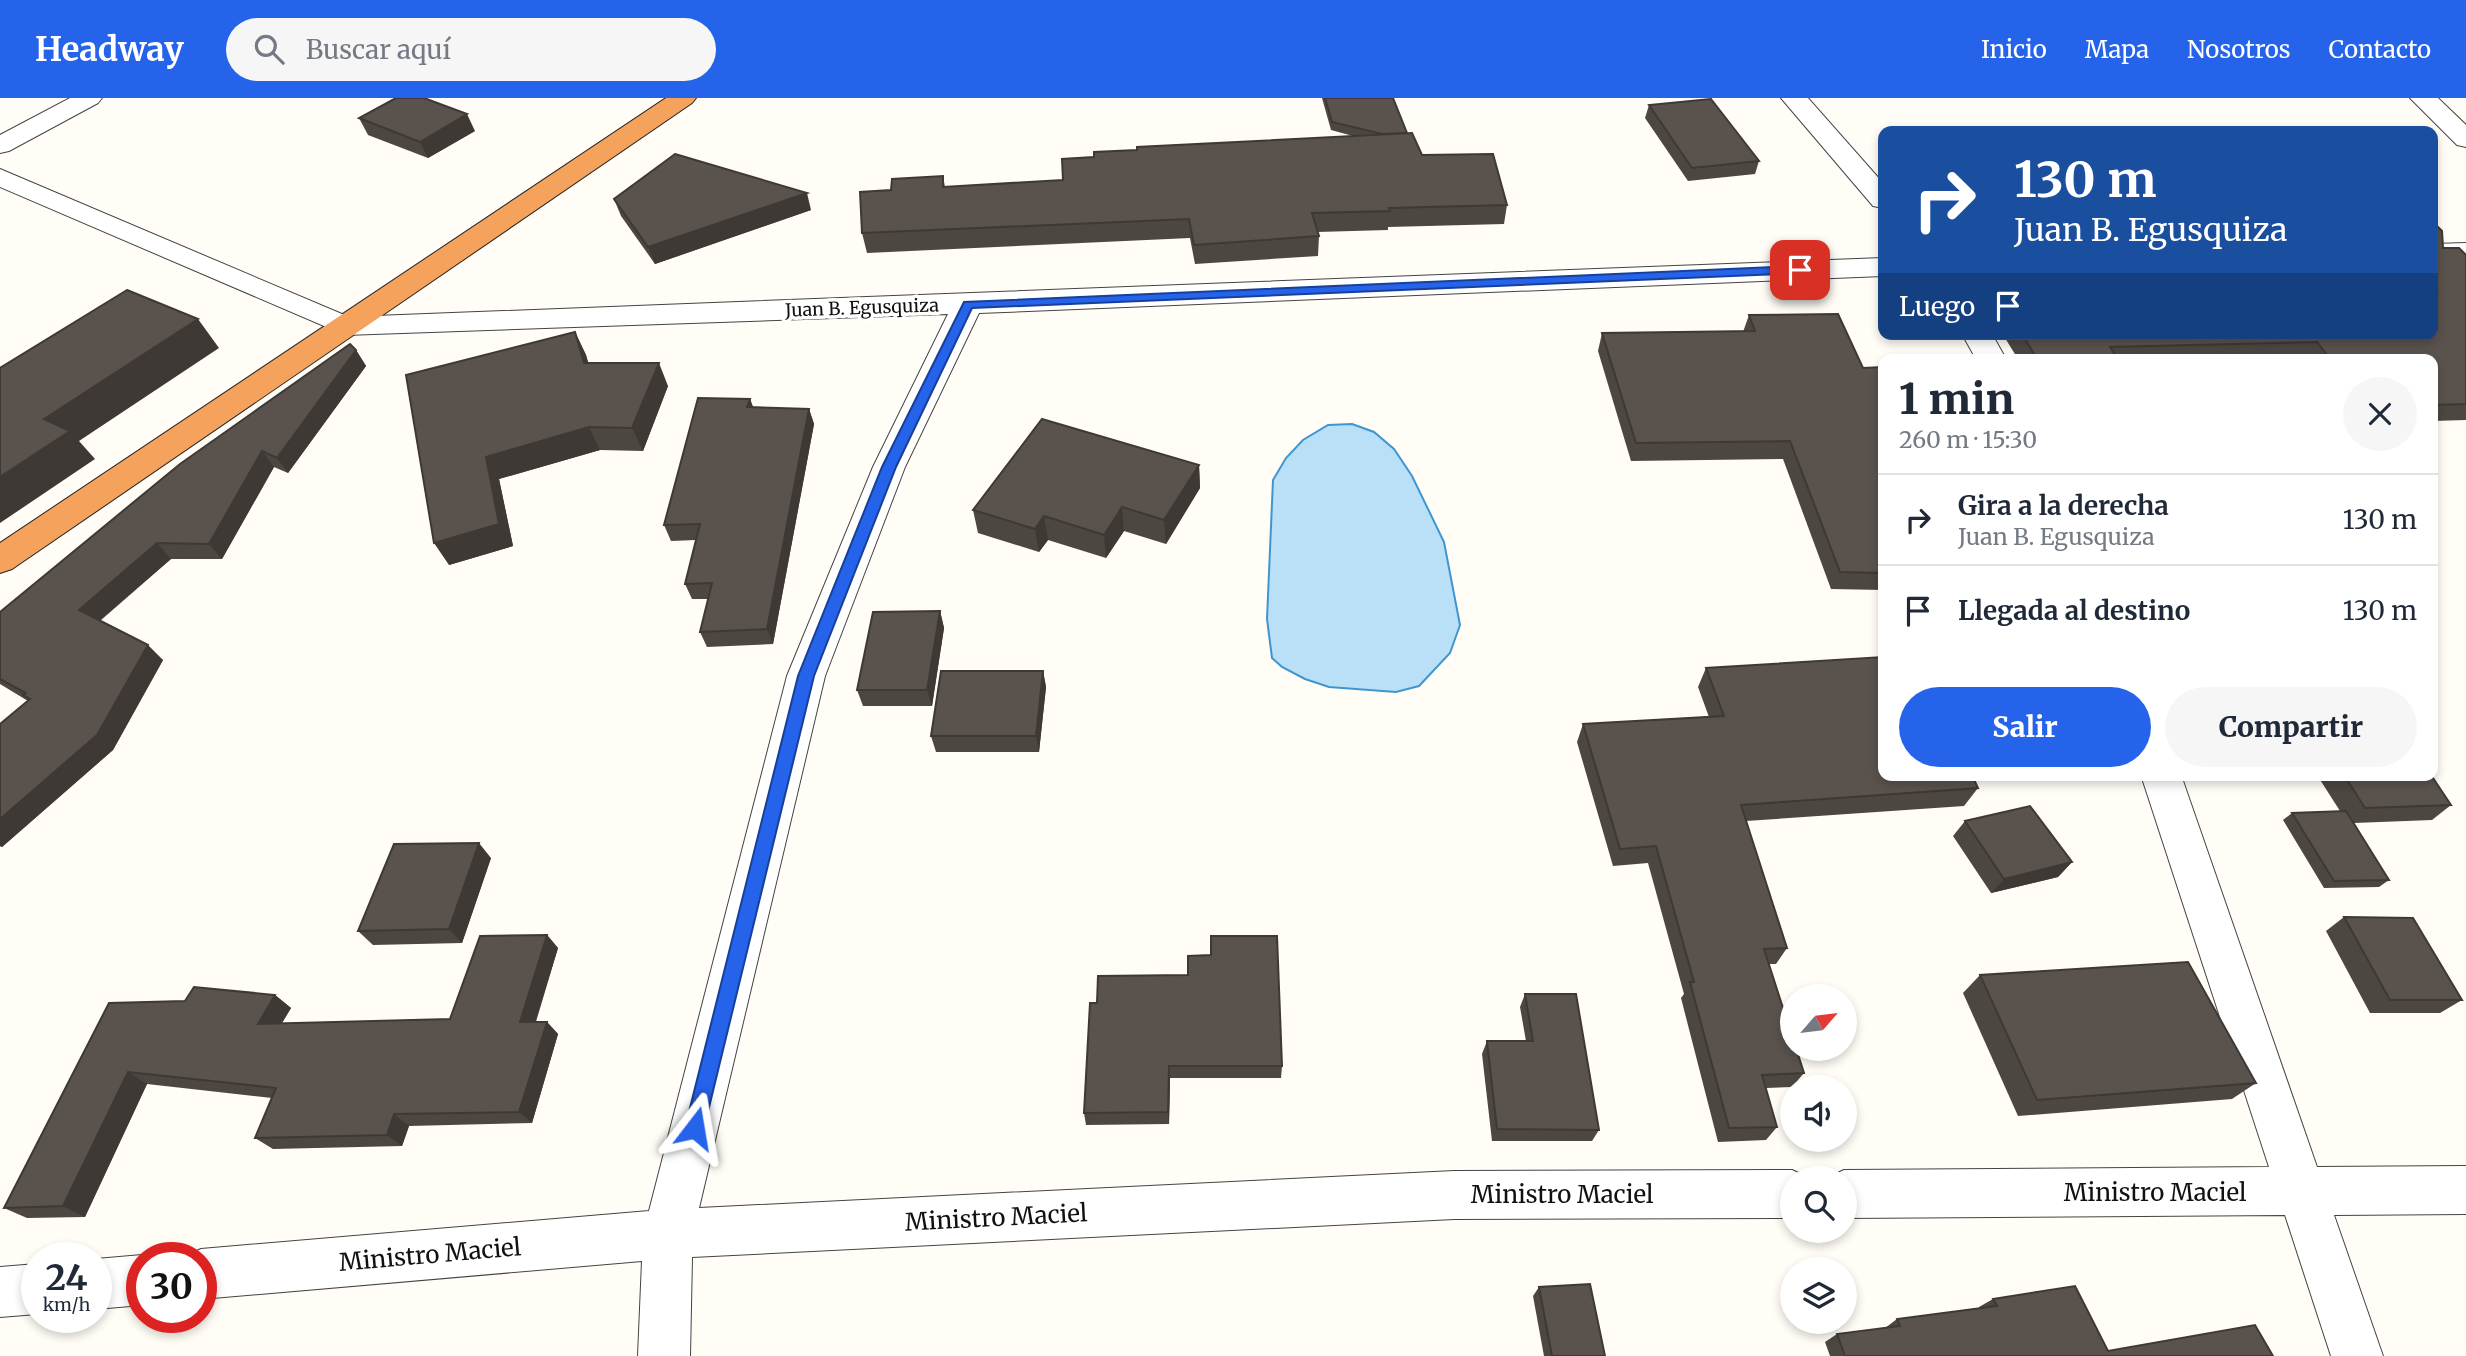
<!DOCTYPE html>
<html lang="es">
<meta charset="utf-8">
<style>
body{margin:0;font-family:Merriweather,serif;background:#f6f6f7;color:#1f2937;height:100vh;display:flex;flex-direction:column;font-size:26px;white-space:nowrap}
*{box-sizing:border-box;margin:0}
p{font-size:23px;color:#747a83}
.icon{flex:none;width:38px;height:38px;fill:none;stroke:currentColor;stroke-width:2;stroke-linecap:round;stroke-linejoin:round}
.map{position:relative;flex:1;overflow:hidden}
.panel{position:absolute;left:1878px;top:256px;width:560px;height:427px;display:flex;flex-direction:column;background:#fff;border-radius:14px;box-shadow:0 4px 10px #0003}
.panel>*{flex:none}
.banner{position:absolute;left:1878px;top:28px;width:560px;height:214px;border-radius:14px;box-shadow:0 4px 10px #0003;background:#1a4fa0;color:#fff;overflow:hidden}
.needle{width:46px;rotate:62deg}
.fabs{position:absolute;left:1780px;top:886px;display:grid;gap:14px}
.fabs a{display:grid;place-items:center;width:77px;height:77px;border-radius:50%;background:#fff;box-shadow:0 4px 10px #0003;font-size:35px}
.speed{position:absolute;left:21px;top:1144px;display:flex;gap:14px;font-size:35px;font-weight:700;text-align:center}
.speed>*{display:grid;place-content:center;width:91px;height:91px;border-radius:50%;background:#fff;box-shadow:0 4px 10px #0003;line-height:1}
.speed small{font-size:18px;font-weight:400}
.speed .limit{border:10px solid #d22;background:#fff;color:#111}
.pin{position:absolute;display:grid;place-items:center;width:60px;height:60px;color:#fff;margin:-30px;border-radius:14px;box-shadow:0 4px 10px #0006}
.me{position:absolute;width:77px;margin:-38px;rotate:14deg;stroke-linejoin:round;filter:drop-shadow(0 0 5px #0008)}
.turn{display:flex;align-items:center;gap:24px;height:147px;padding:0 21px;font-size:32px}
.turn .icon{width:91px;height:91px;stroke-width:2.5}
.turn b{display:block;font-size:49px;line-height:60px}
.then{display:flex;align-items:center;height:66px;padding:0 21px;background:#0003;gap:14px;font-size:26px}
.round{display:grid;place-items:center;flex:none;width:74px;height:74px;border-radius:37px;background:#f6f6f7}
.overview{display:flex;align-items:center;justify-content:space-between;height:119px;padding:0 21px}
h1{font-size:42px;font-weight:800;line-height:52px}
.primary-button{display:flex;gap:14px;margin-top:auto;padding:14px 21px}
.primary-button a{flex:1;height:80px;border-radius:42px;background:#2563eb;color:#fff;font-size:28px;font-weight:800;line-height:80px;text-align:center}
.primary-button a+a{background:#f6f6f7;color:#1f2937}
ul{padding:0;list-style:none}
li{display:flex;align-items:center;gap:21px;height:91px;padding:0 21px;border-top:2px solid #e0e1e3}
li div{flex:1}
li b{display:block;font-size:26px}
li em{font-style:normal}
header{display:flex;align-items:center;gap:42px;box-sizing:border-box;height:98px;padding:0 35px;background:#2563eb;color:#fff}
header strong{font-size:33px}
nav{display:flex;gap:38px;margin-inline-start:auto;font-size:24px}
.search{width:490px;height:63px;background:#f6f6f7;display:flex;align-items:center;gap:18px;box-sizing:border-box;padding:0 24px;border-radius:38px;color:#747a83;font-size:26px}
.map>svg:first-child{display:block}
.water{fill:#b9e0f7;stroke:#3f96cf;stroke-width:2}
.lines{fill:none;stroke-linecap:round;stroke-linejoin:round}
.street-casing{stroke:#444;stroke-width:2}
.highway-casing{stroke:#222;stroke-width:2}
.street{fill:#fff;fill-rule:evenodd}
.highway{fill:#f5a25d;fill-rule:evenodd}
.wall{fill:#4d4742}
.shaded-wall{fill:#3f3936}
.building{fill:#5a524d;stroke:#3f3936;stroke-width:2}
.route{fill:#2563eb;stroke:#184099;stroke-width:2}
.labels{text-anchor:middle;stroke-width:7;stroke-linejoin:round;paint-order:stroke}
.far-street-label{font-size:18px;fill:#111;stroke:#fff}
.near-street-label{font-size:24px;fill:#111;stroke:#fff}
</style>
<header>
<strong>Headway</strong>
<div class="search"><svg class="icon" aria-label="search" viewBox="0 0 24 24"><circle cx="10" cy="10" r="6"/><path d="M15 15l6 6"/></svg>Buscar aquí</div>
<nav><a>Inicio</a><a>Mapa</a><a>Nosotros</a><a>Contacto</a></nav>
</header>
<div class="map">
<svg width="2466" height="1258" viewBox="0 0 2466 1258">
<rect width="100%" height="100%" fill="#fffdf5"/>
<!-- water -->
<polygon class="water" points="1352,326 1374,334 1394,351 1412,378 1444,444 1460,527 1450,555 1419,588 1396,594 1329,589 1305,581 1282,569 1272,560 1267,521 1273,382 1286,360 1303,342 1328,327"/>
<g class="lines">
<defs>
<g id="street">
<polygon points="70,0 102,0 98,5 9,53 0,55 0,37"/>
<polygon points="1781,0 1808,0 1883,85 1883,110 1873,108"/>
<polygon points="2410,0 2438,0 2466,27 2466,49 2457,47"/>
<polygon points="0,71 349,219 1883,160 1883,178 979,215 905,369 825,578 699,1110 1454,1073 1792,1072 1809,1080 1792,1080 1792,1120 1454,1121 692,1159 690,1258 638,1258 642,1163 201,1201 201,1160 182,1160 201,1151 649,1113 787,578 873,369 948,216 345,237 0,89"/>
<polygon points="2466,145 2466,163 2432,164 2432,146"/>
<polygon points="1962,236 1992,236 2006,261 1976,261"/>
<polygon points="2141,677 2181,677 2317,1069 2466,1068 2466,1116 2334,1117 2383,1258 2331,1258 2285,1117 1844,1120 1844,1080 1827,1080 1844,1072 2269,1069"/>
<polygon points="142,1157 150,1160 142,1160 142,1207 96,1211 96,1161"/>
<polygon points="37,1166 37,1216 0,1219 0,1169"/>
</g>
<polygon id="highway" points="666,0 696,0 692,5 12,471 0,475 0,445"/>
</defs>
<!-- street casing -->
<use href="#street" class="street-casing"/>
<!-- highway casing -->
<use href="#highway" class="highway-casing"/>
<!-- street -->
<use href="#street" class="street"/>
<!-- highway -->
<use href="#highway" class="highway"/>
</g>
<!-- wall -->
<g class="wall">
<polygon points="1322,0 1393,0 1407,35 1422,57 1507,107 1504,126 1388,129 1388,132 1317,134 1319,138 1318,158 1195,166 1190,140 867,155 862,135 891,92 943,78 945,89 1063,82 1094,59 1353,38 1331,32"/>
<polygon points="1649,7 1759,63 1755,76 1688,83 1645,20"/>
<polygon points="359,20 475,33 428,60 368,37"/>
<polygon points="614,101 811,112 655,166 621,118"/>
<polygon points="2432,123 2443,150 2466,157 2466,322 2432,323 2432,261 2018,261 2005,240 2007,236 2432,236"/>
<polygon points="1749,217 1863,270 1883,269 1883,492 1831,491 1783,361 1631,363 1598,253 1602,235 1743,234"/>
<polygon points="575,234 586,257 588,265 668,288 643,353 600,352 499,381 513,448 449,467"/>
<polygon points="356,252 366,268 288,375 274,369 222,461 171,461 100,523 163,562 113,652 2,749 0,748 0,626 28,603 0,586 0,514"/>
<polygon points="750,301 753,309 809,311 814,326 773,546 707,549 700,534 708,501 692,501 685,486 696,442 671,443 664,427"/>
<polygon points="1199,367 1200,390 1166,446 1124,433 1106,460 1048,442 1039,454 978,435 973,412"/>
<polygon points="940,513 944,530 932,608 863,608 857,592"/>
<polygon points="1706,570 1978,690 1964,708 1746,723 1787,850 1776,866 1769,866 1804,975 1792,989 1766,990 1777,1029 1766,1042 1718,1044 1681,900 1684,896 1648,765 1613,768 1577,644 1583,626 1709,619 1698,589"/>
<polygon points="1043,573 1046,589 1039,654 936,654 931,638"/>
<polygon points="2317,677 2431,677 2451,707 2432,722 2354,725 2389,782 2379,789 2324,790 2283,722 2292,715 2340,713"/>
<polygon points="1965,723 2072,764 2058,779 1991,795 1953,738"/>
<polygon points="491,760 462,845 373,847 358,833"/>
<polygon points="2344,819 2462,902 2440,915 2370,915 2326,833"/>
<polygon points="547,837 558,850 535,924 547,924 558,936 532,1025 409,1028 402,1048 273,1051 255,1040 272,1000 147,986 85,1119 27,1120 4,1110 185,903 275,897 291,910 282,925 450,921"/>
<polygon points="1980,877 2256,985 2232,1001 2018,1018 1963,895"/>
<polygon points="1525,896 1599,1032 1592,1043 1492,1043 1482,956 1487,943 1526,943 1520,909"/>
<polygon points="1090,905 1282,968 1281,980 1170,980 1169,1026 1086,1027 1084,1015"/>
<polygon points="1539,1189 1605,1258 1544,1258 1533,1198"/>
<polygon points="1993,1201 2108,1253 2273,1258 1830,1258 1825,1244 1837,1236 1885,1230 1897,1221 1979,1210 1979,1209"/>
</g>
<!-- shaded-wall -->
<g class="shaded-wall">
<polygon points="467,16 475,33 428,60 420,44"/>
<polygon points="807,95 811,112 655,166 648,149"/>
<polygon points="198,221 219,250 79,343 95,361 0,425 0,379 44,321"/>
<polygon points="575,234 586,257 595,287 584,265"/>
<polygon points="356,252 366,268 288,375 277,360"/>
<polygon points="659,265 668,288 643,353 632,330"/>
<polygon points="750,301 756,317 747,309"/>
<polygon points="809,311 814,326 773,546 767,531"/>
<polygon points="589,329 600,352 499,381 513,448 449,467 434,445 486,359"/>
<polygon points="262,353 274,369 222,461 209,446"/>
<polygon points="1199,367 1200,390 1166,446 1164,422"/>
<polygon points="1122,409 1124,433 1106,460 1104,437"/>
<polygon points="1044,418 1048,442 1039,454 1035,431"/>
<polygon points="157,445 171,461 94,527 79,512"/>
<polygon points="940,513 944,530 932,608 927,592"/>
<polygon points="148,547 163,562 113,652 2,749 0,748 0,721"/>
<polygon points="1043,573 1046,589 1039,654 1036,638"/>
<polygon points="479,745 491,760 462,845 449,831"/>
<polygon points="2072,764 2058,779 1991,795 2004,781"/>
<polygon points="547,837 558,850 532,937 520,924"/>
<polygon points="275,897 291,910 274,938 258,926"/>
<polygon points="547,924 558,936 532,1025 519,1014"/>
<polygon points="1169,968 1170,980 1169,1026 1168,1014"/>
<polygon points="128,974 147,986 85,1119 63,1108"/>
<polygon points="394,1016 409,1028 402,1048 387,1037"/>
</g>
<!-- building -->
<g class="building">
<polygon points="396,0 424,0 467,16 420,44 359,20"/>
<polygon points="1325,0 1393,0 1407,35 1382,36 1332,24"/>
<polygon points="1711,1 1759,63 1692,70 1649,7"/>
<polygon points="1412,35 1422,57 1493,56 1507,107 1389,110 1390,113 1312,115 1319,138 1194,147 1189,121 862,135 860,94 891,92 892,81 943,78 943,89 1063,82 1062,61 1094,59 1094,54 1137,52 1137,49"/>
<polygon points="675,56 807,95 648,149 614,101"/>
<polygon points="2432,123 2442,133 2443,150 2459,150 2466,157 2466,306 2432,307 2432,261 2393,261 2390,257 2328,258 2317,244 2110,249 2118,261 2037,261 2022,236 2432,236 2432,197 2437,197 2432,191"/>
<polygon points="127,192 198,221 44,321 70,333 0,379 0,270"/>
<polygon points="1838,216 1863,270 1883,269 1883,475 1840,474 1790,343 1636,345 1602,235 1755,233 1749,217"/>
<polygon points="575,234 584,265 659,265 632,330 589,329 486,359 499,426 434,445 406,277"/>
<polygon points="350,246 356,252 277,360 262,353 209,446 157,445 79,512 148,547 97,637 0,721 0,626 30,601 23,597 26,595 0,581 0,514 180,366"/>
<polygon points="698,300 750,301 747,309 809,311 767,531 700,534 712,485 685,486 700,426 664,427"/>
<polygon points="1042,321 1199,367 1164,422 1122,409 1104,437 1044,418 1035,431 973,412"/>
<polygon points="940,513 927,592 857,592 873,514"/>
<polygon points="1883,559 1883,677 1972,677 1978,690 1741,707 1787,850 1764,851 1792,938 1792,950 1796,950 1804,975 1762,977 1777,1029 1729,1030 1690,884 1694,884 1656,748 1620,751 1583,626 1724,618 1706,570"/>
<polygon points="941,573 1043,573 1036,638 931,638"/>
<polygon points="2344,677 2431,677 2451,707 2365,710"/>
<polygon points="2030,708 2072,764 2004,781 1965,723"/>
<polygon points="2346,713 2389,782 2334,783 2292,715"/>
<polygon points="479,745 449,831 358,833 394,746"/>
<polygon points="2344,819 2413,820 2462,902 2390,902"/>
<polygon points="547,837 520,924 547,924 519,1014 394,1016 387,1037 255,1040 276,990 128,974 63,1108 4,1110 109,905 185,903 194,889 275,897 258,926 450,921 480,838"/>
<polygon points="1211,838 1277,838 1282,968 1169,968 1168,1014 1084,1015 1090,905 1097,905 1098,878 1188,877 1188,858 1211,857"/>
<polygon points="2188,864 2256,985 2037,1002 1980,877"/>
<polygon points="1525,896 1576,896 1599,1032 1497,1031 1487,943 1533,943"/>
<polygon points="1590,1186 1605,1258 1552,1258 1539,1189"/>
<polygon points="2075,1188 2108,1253 2255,1227 2273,1258 1845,1258 1837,1236 1900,1228 1897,1221 1997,1208 1993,1201"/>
</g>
<!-- route -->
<polygon class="route" points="1800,168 1804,170 1804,175 972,210 896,369 814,578 704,1030 701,1036 695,1039 688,1036 685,1030 798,578 882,369 964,204"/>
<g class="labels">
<!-- far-street labels -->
<g class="far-street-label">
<text transform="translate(862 210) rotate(-2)" y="6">Juan B. Egusquiza</text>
</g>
<!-- near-street labels -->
<g class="near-street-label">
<text x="2155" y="1103">Ministro Maciel</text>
<text x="1562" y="1105">Ministro Maciel</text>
<text transform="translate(996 1120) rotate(-3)" y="8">Ministro Maciel</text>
<text transform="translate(430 1157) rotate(-5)" y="8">Ministro Maciel</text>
</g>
</g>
</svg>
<div class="fabs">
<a><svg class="needle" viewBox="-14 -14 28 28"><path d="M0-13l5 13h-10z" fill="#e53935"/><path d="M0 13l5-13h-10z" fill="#747a83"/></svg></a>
<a><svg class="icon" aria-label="sound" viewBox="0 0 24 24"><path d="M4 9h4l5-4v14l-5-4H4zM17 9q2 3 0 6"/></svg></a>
<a><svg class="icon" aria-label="search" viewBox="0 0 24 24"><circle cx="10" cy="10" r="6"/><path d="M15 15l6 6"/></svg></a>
<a><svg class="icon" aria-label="layers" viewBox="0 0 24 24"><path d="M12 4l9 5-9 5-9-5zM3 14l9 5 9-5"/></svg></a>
</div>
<div class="speed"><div>24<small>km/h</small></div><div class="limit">30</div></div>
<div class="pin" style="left:1800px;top:172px;background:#d93025"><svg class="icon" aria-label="arrive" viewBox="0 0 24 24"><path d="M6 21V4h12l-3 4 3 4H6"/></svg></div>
<svg class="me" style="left:695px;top:1030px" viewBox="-20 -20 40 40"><path d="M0-17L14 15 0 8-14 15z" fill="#2563eb" stroke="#fff" stroke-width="4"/></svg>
<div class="banner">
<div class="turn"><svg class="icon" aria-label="right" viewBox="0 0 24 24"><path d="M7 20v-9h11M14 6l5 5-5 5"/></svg><div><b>130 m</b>Juan B. Egusquiza</div></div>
<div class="then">Luego<svg class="icon" aria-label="arrive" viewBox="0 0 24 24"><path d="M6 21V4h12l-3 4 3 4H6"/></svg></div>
</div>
<section class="panel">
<div class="overview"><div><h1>1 min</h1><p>260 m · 15:30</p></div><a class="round"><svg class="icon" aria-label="close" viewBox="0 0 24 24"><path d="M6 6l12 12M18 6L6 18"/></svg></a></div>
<ul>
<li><svg class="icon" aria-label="right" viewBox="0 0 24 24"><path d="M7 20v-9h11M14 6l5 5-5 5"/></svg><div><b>Gira a la derecha</b><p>Juan B. Egusquiza</p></div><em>130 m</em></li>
<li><svg class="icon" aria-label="arrive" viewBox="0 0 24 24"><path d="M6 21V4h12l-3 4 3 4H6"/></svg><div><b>Llegada al destino</b></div><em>130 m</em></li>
</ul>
<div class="primary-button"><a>Salir</a><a>Compartir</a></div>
</section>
</div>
